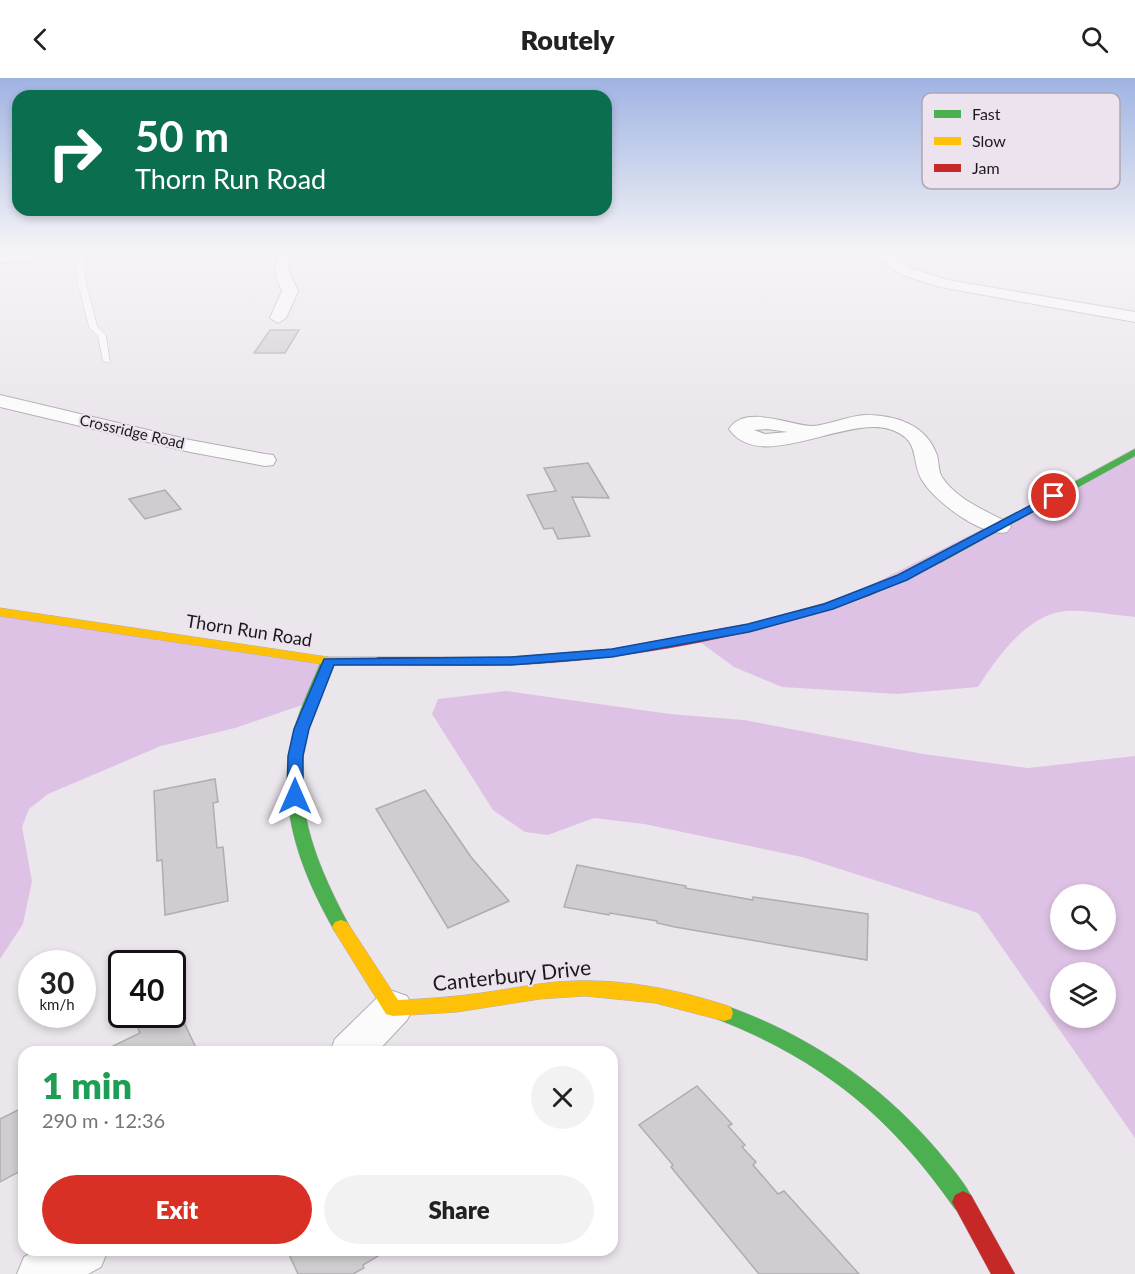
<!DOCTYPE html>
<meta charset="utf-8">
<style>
body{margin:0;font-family:Lato,sans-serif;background:#f2f2f2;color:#222;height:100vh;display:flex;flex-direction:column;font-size:22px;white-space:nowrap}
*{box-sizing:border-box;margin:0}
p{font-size:20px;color:#767676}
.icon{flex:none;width:33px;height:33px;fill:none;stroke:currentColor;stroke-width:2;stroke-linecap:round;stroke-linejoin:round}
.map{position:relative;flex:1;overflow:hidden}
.sheet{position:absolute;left:18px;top:968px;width:600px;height:210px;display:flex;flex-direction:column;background:#fff;border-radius:18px;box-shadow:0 3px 9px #0003}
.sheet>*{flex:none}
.top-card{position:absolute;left:12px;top:12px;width:600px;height:126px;border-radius:18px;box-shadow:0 3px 9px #0003;background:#0b6e4f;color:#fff;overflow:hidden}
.controls{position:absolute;left:1050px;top:806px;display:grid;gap:12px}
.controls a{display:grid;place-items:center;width:66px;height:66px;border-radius:50%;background:#fff;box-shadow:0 3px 9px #0003;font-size:30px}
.speed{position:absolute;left:18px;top:872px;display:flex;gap:12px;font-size:30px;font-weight:700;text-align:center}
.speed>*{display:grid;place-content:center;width:78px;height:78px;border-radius:50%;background:#fff;box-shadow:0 3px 9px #0003;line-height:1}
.speed small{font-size:15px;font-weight:400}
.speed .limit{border:3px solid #111;border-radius:9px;background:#fff;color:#111}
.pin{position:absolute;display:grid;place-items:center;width:51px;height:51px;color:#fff;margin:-26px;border:3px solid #fff;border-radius:50%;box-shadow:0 2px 6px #0007}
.me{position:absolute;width:66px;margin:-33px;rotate:0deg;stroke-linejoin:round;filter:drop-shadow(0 0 4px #0008)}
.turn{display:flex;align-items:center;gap:21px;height:126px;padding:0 24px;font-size:27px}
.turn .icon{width:78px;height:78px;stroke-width:2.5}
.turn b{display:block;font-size:42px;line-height:51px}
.round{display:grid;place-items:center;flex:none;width:63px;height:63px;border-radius:32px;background:#f2f2f2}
.overview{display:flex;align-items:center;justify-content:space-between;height:102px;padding:0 24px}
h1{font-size:36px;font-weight:800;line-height:45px;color:#1e9e55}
.cta{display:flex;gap:12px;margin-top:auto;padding:12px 24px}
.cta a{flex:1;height:69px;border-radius:36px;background:#d93025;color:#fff;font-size:24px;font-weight:800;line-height:69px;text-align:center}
.cta a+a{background:#f2f2f2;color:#222}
header{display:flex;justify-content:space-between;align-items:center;height:78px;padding:0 24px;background:#fff;font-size:27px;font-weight:800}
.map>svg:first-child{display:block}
.forest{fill:#dec2e5;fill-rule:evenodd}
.building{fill:#d0cdd1;stroke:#b0acb1;stroke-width:1.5}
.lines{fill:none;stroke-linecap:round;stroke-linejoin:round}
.lane-casing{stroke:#b2aeb3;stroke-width:1}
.street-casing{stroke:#b2aeb3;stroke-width:2}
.fast-casing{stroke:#b2aeb3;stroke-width:1}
.slow-casing{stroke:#b2aeb3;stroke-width:1}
.jam-casing{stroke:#b2aeb3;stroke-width:1}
.lane{fill:#fcfbfc;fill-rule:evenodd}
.street{fill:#fcfbfc;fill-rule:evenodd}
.fast{fill:#4caf50;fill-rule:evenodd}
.slow{fill:#ffc107;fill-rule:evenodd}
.jam{fill:#c62828;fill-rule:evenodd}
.route{fill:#1a73e8;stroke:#114b97;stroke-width:1.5}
.labels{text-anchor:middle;stroke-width:4.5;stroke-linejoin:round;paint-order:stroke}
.far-street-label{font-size:15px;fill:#1c191d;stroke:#ece3ef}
.street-label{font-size:18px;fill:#1c191d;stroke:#ece3ef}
.near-street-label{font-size:21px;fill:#1c191d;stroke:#ece3ef}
.key{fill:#ece3ef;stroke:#aea6b0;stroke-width:1.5}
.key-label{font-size:16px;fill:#1c191d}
</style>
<header><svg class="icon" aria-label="back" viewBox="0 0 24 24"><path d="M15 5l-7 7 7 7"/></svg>Routely<svg class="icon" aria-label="search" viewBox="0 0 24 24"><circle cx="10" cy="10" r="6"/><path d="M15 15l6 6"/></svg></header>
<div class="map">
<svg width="1135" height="1196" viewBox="0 0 1135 1196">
<rect width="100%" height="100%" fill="#ebe6ec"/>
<!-- forest -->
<g class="forest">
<path d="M1135,374V539C1113,537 1088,532 1066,533C1027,536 997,580 978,609L897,616L782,609L734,589L696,561L829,528Z"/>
<polygon points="0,534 328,583 311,624 235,650 161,668 48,716 29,731 22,749 32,803 23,846 0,881"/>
<path d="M506,613L670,636L744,642L923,676L1028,690L1135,678V1060L978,835L802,779L644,746L594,740L548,757L525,754L493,732L432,636L438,621ZM1060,816H1106V861H1060ZM1060,894H1106V939H1060Z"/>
</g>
<!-- building -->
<g class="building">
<polygon points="270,252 299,252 285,275 254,275"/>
<polygon points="588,385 609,420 572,419 590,458 558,461 553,450 544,451 527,417 556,413 544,390"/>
<polygon points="165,412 181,431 145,441 129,421"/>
<polygon points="215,701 218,724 213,725 217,770 223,769 228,823 165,837 162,782 157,783 154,713"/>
<polygon points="425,712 471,779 509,823 448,850 376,731"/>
<polygon points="577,787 686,808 685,810 753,822 753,819 868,836 867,882 675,849 657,845 657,843 610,835 609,837 564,829"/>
<polygon points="132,936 180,936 198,974 101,974 140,955"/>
<polygon points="697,1008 732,1046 728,1048 745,1067 742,1069 756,1084 753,1087 778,1116 784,1113 859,1196 759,1196 671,1089 673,1087 639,1047"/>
<polygon points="24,1029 24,1091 0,1104 0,1041"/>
<polygon points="287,1172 388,1172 363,1187 364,1190 353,1196 298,1196"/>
</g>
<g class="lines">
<defs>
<polygon id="lane" points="74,173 81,173 84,178 85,201 97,248 106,257 110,285 103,283 98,258 89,249 77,201 78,178"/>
<g id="street">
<polygon points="26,173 72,173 65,177 0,185 0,177"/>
<path d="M283,173H299L288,188L290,196L298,213L286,240L278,245L270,240L282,213C275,197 270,188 283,173Z"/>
<polygon points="866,173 884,173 913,191 948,202 1135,234 1135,244 940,209 903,197"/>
<polygon points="0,317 190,362 265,376 273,377 276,382 273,387 265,388 190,374 0,329"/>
<path d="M865,337C895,337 926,346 937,377C939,384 938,393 942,399C956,421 986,433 1007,444L1011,449L1007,454C983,460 934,423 922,402C910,382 922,361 889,351C844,338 760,396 729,351C746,325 793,349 814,348C831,346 848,338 865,337ZM767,351L788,354L765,356L754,352Z"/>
<polygon points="393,913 407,918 413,930 407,942 377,974 330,974 335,961 379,918"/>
<polygon points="37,1172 108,1172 101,1189 88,1196 17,1196 24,1179"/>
</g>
<g id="fast">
<polygon points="1135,371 1135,378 942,484 871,517 867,518 861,514 934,480"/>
<path d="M328,579L335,583C324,610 310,637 305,665C293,733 319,791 350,849L347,854L341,856L335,854C302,796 277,733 291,665C296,637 310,610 321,583Z"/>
<path d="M724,927C807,956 880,1005 937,1072C950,1088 966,1105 974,1124L971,1131L963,1135L955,1131C891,1039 822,982 717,941L715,935L717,929Z"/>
</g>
<g id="slow">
<polygon points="0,530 328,579 378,579 385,583 378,587 328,587 0,538"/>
<path d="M341,842L347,844L398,922C426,921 453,919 481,915C511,911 541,904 572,903C626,901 680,912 731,929L733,935L731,941L724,943L655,925L585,918L540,921L457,934L393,938L386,936L335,854L332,849L335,844Z"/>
</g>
<g id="jam">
<path d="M867,510L873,514L871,517C761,557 628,583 510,587C466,588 422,587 378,587L371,583L378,579H511L612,571L748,546L825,525Z"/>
<polygon points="963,1113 971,1117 1015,1196 991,1196 952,1124 955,1117"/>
</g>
</defs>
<!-- lane casing -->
<use href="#lane" class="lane-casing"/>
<!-- street casing -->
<use href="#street" class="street-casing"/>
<!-- fast casing -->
<use href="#fast" class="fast-casing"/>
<!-- slow casing -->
<use href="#slow" class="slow-casing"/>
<!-- jam casing -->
<use href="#jam" class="jam-casing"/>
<!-- lane -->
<use href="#lane" class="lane"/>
<!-- street -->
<use href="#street" class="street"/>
<!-- fast -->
<use href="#fast" class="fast"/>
<!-- slow -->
<use href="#slow" class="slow"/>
<!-- jam -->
<use href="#jam" class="jam"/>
</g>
<!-- sky -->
<linearGradient id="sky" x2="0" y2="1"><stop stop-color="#9fb3e3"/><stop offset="0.51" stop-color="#f6f4f6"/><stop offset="1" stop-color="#f6f4f6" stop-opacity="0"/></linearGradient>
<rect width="1135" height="341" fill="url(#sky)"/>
<!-- route -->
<polygon class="route" points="1054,415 1060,418 1058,420 907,502 833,531 749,554 612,579 511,587 334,587 309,651 303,678 303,718 301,721 290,721 287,718 288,678 294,651 324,581 511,579 612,571 748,546 824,526 898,497"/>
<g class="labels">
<!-- far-street labels -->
<g class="far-street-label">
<text transform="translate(132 354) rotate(13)" y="5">Crossridge Road</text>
</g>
<!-- street labels -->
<g class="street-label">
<text transform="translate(249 553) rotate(9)" y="6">Thorn Run Road</text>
</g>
<!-- near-street labels -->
<g class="near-street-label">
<text transform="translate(512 898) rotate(-6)" y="7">Canterbury Drive</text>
</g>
</g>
<!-- legend -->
<rect x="922" y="15" width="198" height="96" rx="9" class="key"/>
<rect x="934" y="32" width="27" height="8" fill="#4caf50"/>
<rect x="934" y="59" width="27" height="8" fill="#ffc107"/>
<rect x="934" y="86" width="27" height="8" fill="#c62828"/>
<g class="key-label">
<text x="972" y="42">Fast</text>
<text x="972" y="69">Slow</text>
<text x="972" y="96">Jam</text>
</g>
</svg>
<div class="controls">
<a><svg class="icon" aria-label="search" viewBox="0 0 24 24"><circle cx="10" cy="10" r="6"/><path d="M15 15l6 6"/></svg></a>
<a><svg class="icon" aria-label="layers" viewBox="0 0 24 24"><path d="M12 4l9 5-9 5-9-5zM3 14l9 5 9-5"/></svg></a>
</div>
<div class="speed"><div>30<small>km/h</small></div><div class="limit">40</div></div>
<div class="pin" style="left:1054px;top:418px;background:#d93025"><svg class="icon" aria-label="arrive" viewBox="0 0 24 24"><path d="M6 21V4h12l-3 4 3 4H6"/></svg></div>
<svg class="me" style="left:295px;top:718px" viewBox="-20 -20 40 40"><path d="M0-17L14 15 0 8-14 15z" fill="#1a73e8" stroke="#fff" stroke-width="4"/></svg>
<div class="top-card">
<div class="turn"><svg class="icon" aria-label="right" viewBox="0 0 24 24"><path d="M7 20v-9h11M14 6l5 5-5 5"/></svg><div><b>50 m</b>Thorn Run Road</div></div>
</div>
<section class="sheet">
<div class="overview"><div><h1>1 min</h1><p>290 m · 12:36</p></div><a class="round"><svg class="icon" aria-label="close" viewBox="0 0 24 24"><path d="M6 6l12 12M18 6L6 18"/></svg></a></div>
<div class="cta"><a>Exit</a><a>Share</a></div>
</section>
</div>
